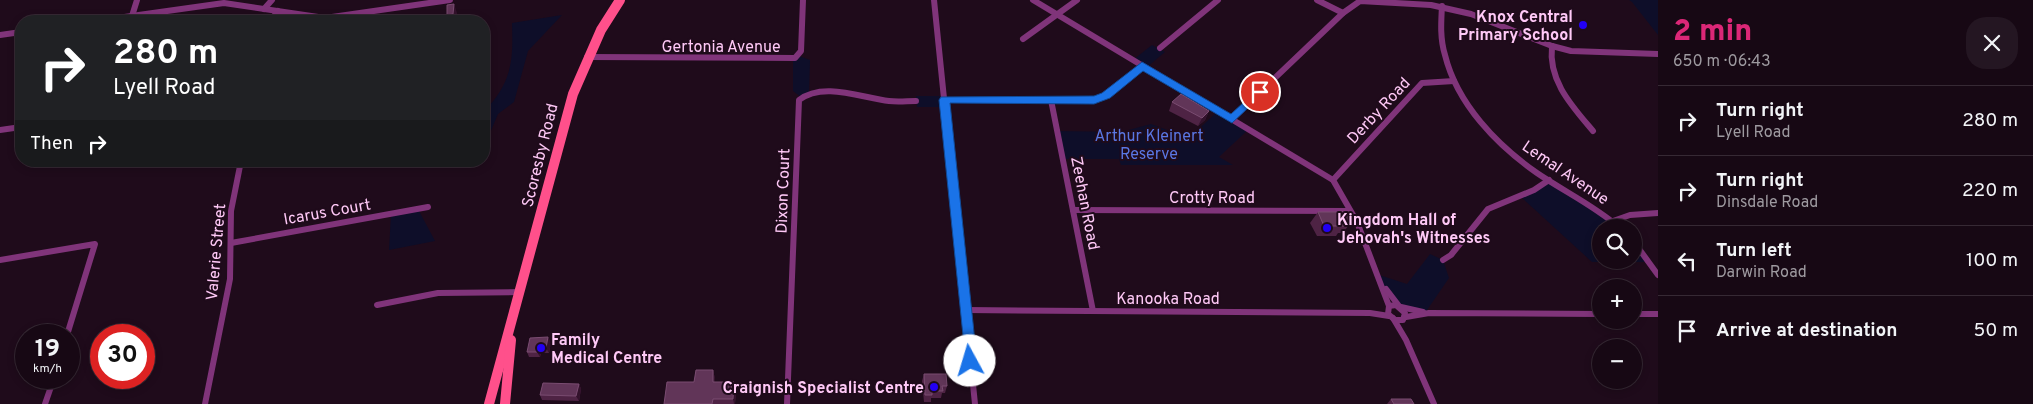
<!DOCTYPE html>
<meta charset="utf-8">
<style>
body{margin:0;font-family:Overpass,sans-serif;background:#241622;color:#f1f3f6;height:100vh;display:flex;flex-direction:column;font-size:19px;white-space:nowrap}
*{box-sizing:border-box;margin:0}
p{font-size:16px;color:#9e9aa0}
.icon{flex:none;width:28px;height:28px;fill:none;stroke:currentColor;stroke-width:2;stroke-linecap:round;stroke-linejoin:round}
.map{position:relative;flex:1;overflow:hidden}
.drawer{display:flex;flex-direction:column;background:#170814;width:375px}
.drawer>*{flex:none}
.guide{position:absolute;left:15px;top:15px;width:475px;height:152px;border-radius:20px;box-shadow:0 2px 8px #0003,0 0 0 1px #362934;background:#202124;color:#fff;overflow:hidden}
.controls{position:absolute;left:1592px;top:219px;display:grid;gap:10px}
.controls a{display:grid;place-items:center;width:50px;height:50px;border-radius:50%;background:#170814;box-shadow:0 2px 8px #0003,0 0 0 1px #362934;font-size:25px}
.speed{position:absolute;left:15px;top:324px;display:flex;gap:10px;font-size:25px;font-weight:700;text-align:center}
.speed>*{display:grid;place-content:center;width:65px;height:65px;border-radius:50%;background:#170814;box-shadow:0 2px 8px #0003,0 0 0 1px #362934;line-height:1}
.speed small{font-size:12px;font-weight:400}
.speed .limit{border:8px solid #d22;background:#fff;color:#111}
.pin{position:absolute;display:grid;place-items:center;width:42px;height:42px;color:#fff;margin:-21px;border:2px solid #fff;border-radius:50%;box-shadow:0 1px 5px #0007}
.me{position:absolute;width:55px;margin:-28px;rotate:354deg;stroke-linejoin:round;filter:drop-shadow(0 0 4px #0008)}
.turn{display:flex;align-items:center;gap:18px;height:105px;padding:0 15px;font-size:22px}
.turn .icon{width:65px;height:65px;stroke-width:2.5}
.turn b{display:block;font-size:35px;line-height:42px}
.then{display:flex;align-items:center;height:48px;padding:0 15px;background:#0003;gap:10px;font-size:19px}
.round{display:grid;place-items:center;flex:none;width:52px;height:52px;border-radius:20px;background:#241622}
.summary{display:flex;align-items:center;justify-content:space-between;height:85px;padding:0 15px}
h1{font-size:30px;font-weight:800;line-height:38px;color:#db2777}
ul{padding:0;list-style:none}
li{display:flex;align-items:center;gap:15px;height:70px;padding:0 15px;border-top:1px solid #362934}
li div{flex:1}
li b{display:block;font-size:19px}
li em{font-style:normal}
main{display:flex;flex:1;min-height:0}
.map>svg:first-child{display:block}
.green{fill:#0e0e29}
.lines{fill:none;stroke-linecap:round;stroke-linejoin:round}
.minor{stroke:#80347a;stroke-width:6}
.primary{stroke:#ff508b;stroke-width:10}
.wall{fill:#4e2344}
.shaded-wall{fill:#33122c}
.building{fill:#613558;stroke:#7a4c71}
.route{fill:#1a73e8;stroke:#114b97}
.poi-dot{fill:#2200f4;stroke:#1f0b1b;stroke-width:2}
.labels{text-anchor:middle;stroke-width:4;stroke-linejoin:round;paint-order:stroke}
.poi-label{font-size:16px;font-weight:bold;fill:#ffc9f7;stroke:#1f0b1b;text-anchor:end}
.street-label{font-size:16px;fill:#ffc9f7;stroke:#1f0b1b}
.park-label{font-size:16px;fill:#5a77e4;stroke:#1f0b1b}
</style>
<main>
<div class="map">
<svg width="1658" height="404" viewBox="0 0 1658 404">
<rect width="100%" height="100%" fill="#1f0b1b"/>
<!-- green -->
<g class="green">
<polygon points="1629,0 1658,0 1658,35 1632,2"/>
<path d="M562,15L528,51L514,102L498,114L490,133H484V107L489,106C513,79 513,57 512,23Z"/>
<polygon points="1152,45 1165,52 1146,68 1133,60"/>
<polygon points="799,56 810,60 809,93 801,97 793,91 793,58"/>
<polygon points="916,96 944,96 945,107 917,107"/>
<polygon points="1218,111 1249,129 1219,157 1233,165 1121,165 1119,159 1063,159 1057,131 1121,132 1151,124 1189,138"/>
<polygon points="1549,180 1620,227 1601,228 1601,260 1634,260 1634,242 1649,262 1592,262 1520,196"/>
<polygon points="418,209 435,241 389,250 391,214"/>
<polygon points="1430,254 1443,260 1449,278 1425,313 1400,307 1384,286 1379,275 1407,284"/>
</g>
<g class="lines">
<!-- minor -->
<g class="minor">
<polyline points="934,0 975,404"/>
<polyline points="1033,0 1333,180 1357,222 1389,306"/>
<polyline points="1317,0 1343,13"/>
<path d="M1442,6C1441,23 1440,39 1445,55C1457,104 1497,145 1537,173C1565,192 1595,206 1620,228"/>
<polyline points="264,9 272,0"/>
<polyline points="132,16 137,0"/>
<polyline points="96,21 224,3 325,18 450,0"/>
<polyline points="270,21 278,11"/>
<polyline points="0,35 21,32"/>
<polyline points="1023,39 1077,0"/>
<path d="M1552,46C1548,81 1572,106 1593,131"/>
<polyline points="1160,48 1218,0"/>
<polyline points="587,57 795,58 801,51 803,0"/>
<polyline points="944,100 1094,100 1106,96 1143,66"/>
<polyline points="1051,100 1093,311"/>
<polyline points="1232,119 1343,13 1360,1 1431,5 1471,14 1552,46 1571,51 1658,54"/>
<polyline points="0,130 21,127"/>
<polyline points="1333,180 1422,83 1454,81"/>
<polyline points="1073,210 1350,211"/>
<polyline points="1613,221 1630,215 1658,213"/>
<polyline points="1634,242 1658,275"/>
<polyline points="231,243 428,207"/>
<polyline points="0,260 95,244 67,335"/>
<polyline points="1443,260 1451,255 1488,209 1534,190 1549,180"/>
<polyline points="1386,289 1399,306"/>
<polyline points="377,305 438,293 521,292"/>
<polygon points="1396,305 1405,313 1403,320 1395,320 1388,314 1389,306"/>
<polyline points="1401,307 1423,312"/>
<polyline points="965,310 1370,313 1389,316"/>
<polyline points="1634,314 1658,314"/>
<polyline points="1406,317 1429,313 1601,314"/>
<polyline points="1393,318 1406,340 1434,404"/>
<polyline points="45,404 54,378"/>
<polyline points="205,404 230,279 231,211 241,161"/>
<path d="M787,404L799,100C823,81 862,98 889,101C898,102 907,101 916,101"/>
</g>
<!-- primary -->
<g class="primary">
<polyline points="489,404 573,94 601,30 620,0"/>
<polyline points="505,404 511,340"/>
</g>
</g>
<!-- wall -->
<g class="wall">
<polygon points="1172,102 1209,111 1205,120 1198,126 1169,111"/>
<polygon points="1318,212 1351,222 1343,233 1338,233 1336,236 1317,236 1310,223"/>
<polygon points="551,342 549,353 541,353 540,357 529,357 527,352"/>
<polygon points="713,370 715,379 715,382 734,382 736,391 735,404 664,404"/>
<polygon points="924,374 947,386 945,393 942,393 941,398 931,398 931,402 924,402 922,381"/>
<polygon points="579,384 581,389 579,401 542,400 540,395"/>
<polygon points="1391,399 1414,404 1387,404"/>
</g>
<!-- shaded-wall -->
<g class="shaded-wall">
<polygon points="454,4 457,13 457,21 449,21 447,15"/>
<polygon points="1209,111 1205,120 1198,126 1202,118"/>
<polygon points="548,337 551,342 549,353 546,348"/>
<polygon points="538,348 541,353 540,357 537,352"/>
<polygon points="713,370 715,379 715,392 713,382"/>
<polygon points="734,382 736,391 735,404 734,404 733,399"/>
<polygon points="579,384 581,389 579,401 576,396"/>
</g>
<!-- building -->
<g class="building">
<polygon points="454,4 453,14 447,15 447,5"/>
<polygon points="1181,94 1209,111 1202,118 1172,102"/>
<polygon points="1318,212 1347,212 1351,222 1342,222 1344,226 1324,226"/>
<polygon points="548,337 546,348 538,348 537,352 527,352 530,338"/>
<polygon points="696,370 713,370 713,382 734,382 733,399 713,399 712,404 664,404 667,382 694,382"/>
<polygon points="924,374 946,374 947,386 942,386 943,391 932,391 932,395 925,395"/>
<polygon points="543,383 579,384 576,396 540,395"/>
<polygon points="1391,399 1411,399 1414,404 1394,404"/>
</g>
<!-- route -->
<polygon class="route" points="1142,62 1231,114 1257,90 1260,89 1265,92 1232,123 1143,71 1110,98 1094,104 950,103 977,361 975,365 970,367 966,365 939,100 941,97 1094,96 1102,93"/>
<!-- markers -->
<g class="poi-dot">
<circle cx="1583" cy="25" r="5"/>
<circle cx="1327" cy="228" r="5"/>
<circle cx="541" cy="348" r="5"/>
<circle cx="934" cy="387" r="5"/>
</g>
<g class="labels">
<!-- poi labels -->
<g class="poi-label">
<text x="1573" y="22">Knox Central<tspan x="1573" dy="18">Primary School</tspan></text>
<text x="1337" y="225" text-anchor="start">Kingdom Hall of<tspan x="1337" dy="18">Jehovah's Witnesses</tspan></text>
<text x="551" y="345" text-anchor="start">Family<tspan x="551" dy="18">Medical Centre</tspan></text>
<text x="924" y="393">Craignish Specialist Centre</text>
</g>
<!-- street labels -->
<g class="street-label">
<text x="721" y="52">Gertonia Avenue</text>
<text transform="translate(1378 110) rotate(-47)" y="6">Derby Road</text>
<text transform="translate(539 155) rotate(-76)" y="6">Scoresby Road</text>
<text transform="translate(1566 172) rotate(34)" y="6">Lemal Avenue</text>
<text transform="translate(782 191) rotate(-88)" y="6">Dixon Court</text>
<text x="1212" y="203">Crotty Road</text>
<text transform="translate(1086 203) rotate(79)" y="6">Zeehan Road</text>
<text transform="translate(327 211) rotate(-10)" y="6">Icarus Court</text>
<text transform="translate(215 252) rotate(-85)" y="6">Valerie Street</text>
<text x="1168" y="304">Kanooka Road</text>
</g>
<!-- park labels -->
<g class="park-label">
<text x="1149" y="141">Arthur Kleinert<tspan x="1149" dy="18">Reserve</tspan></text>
</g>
</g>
</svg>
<div class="controls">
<a><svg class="icon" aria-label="search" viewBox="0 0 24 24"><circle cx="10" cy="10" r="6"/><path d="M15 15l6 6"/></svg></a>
<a>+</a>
<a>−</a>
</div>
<div class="speed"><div>19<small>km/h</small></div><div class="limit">30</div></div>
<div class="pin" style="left:1260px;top:92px;background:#d93025"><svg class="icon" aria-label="arrive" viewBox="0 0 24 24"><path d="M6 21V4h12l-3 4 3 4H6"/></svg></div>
<svg class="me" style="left:970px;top:361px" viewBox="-20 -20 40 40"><circle r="19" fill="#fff"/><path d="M0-13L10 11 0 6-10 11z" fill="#1a73e8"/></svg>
<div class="guide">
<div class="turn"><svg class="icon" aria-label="right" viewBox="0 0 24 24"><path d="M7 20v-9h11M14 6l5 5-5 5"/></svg><div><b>280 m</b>Lyell Road</div></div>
<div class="then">Then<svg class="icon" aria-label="right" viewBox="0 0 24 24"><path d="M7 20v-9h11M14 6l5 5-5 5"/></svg></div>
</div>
</div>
<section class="drawer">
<div class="summary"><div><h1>2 min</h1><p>650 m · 06:43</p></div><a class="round"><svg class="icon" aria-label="close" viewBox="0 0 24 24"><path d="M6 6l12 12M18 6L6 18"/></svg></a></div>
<ul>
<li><svg class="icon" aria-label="right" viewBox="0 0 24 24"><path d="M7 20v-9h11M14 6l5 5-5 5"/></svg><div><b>Turn right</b><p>Lyell Road</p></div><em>280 m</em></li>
<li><svg class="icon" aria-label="right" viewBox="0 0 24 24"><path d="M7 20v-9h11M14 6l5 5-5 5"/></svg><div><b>Turn right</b><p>Dinsdale Road</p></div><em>220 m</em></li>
<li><svg class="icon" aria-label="left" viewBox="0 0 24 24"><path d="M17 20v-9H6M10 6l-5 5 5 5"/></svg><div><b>Turn left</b><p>Darwin Road</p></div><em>100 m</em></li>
<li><svg class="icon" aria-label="arrive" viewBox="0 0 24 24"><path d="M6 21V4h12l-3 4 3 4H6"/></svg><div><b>Arrive at destination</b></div><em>50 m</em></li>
</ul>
</section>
</main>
